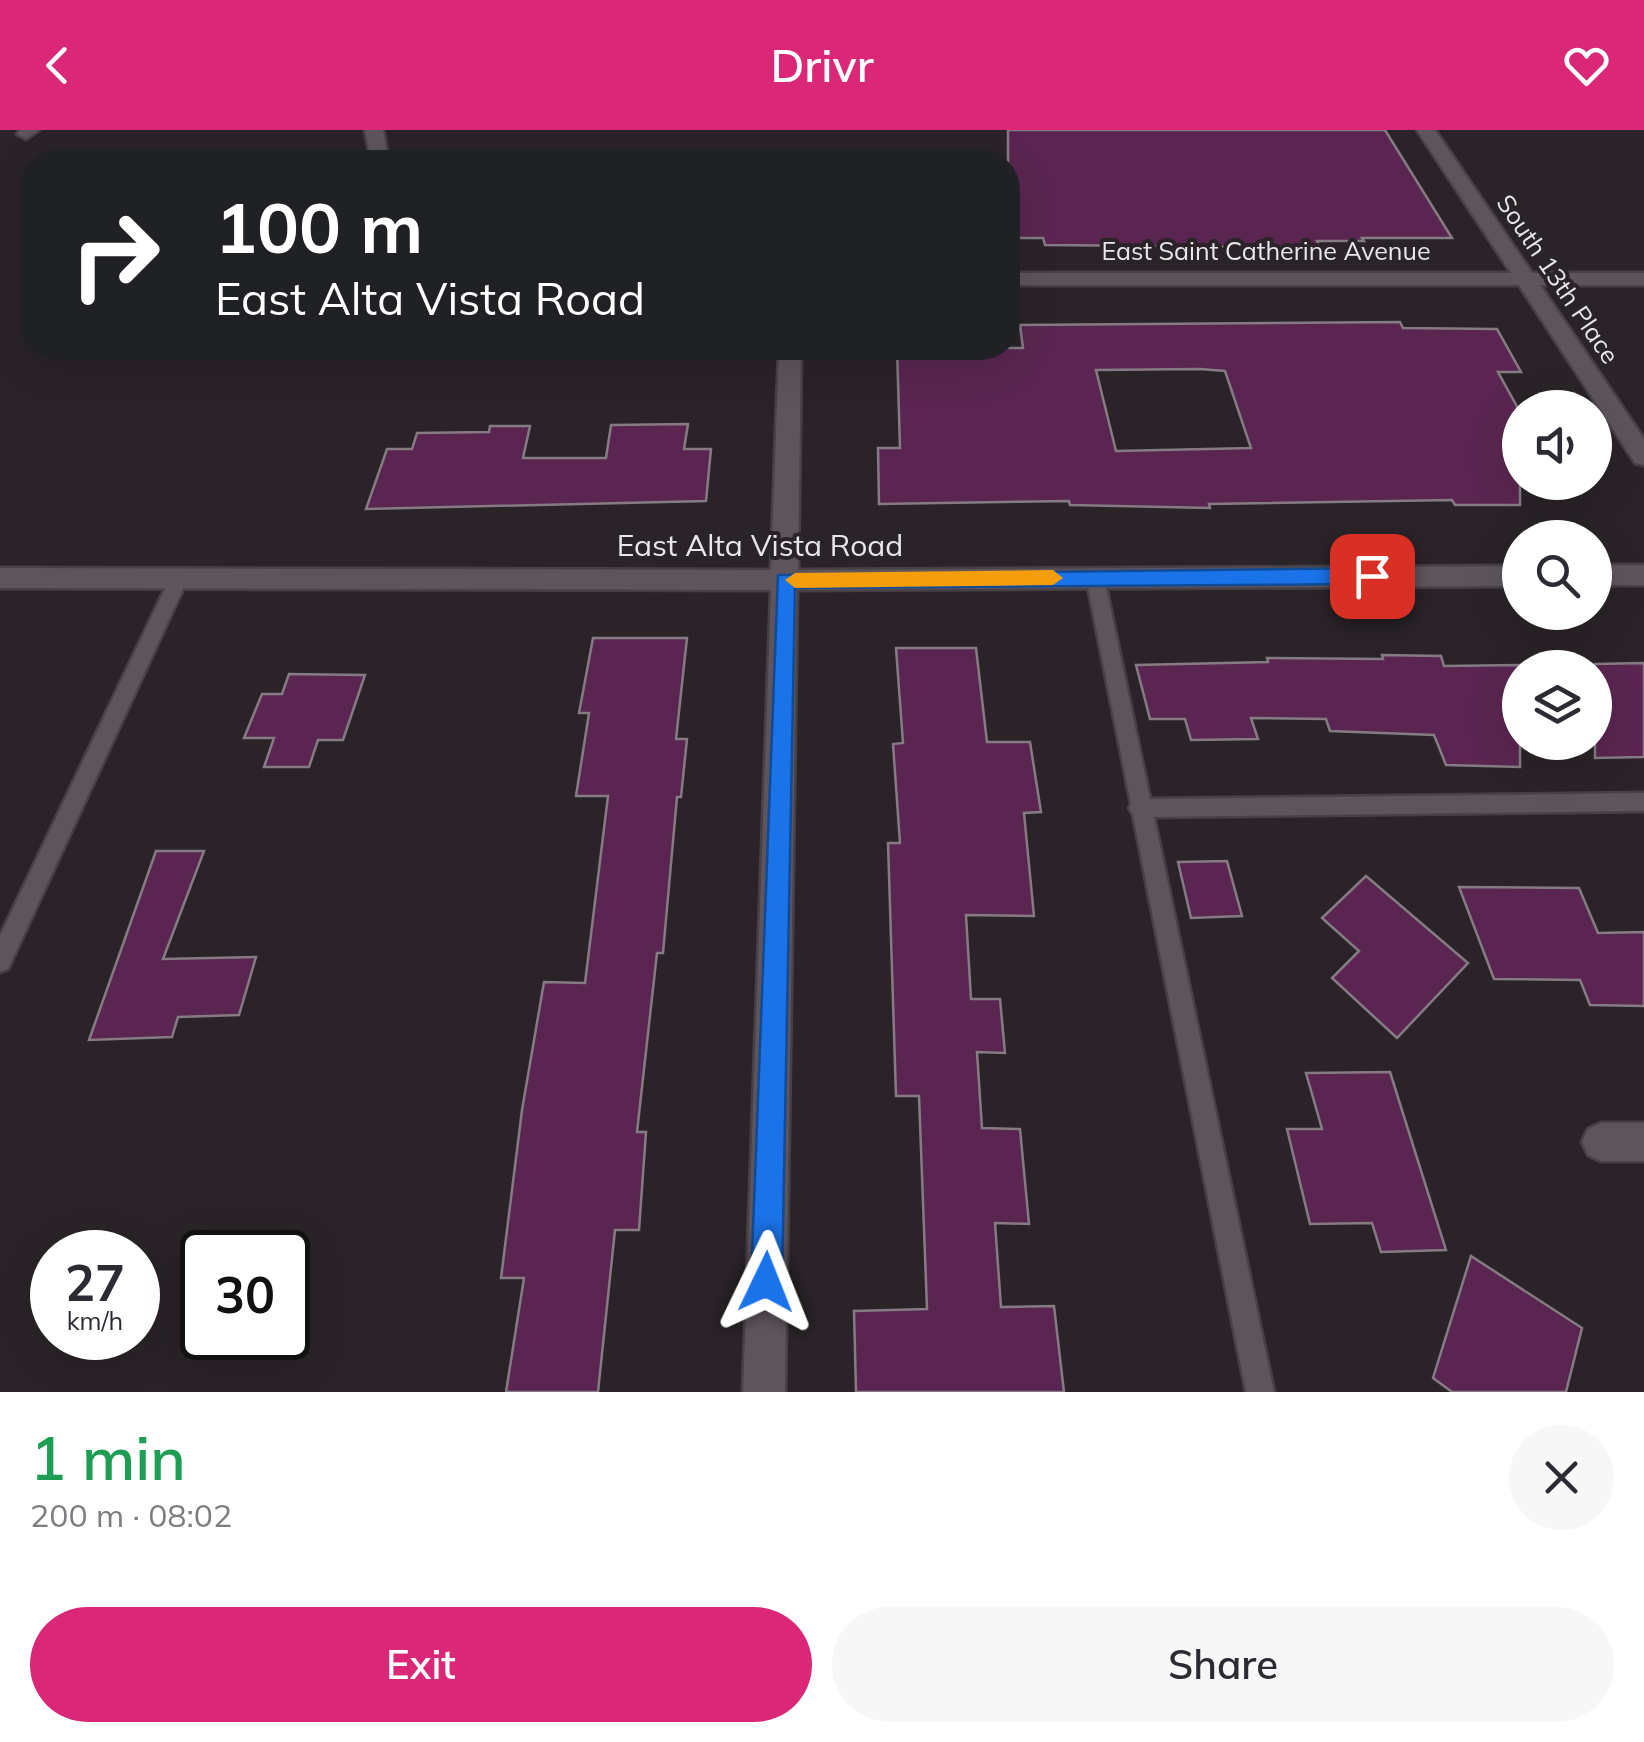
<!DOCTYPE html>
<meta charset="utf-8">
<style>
body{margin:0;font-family:Mulish,sans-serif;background:#f7f7f7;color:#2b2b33;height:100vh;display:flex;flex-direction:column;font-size:38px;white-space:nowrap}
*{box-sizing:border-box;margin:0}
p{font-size:32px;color:#7c7c81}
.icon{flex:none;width:55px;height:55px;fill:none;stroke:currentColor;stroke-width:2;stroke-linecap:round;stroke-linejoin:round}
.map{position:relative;height:1262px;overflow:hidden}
.details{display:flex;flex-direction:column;background:#fff;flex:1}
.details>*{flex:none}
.top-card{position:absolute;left:20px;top:20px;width:1000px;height:210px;border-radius:40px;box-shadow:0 10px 40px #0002;background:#202124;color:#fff;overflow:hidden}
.buttons{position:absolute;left:1502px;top:260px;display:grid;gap:20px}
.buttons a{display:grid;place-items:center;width:110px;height:110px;border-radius:50%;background:#fff;box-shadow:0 10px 40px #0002;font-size:50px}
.speed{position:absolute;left:30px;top:1100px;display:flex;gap:20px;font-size:50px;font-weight:700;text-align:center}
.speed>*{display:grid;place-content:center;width:130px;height:130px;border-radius:50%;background:#fff;box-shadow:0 10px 40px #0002;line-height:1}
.speed small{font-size:25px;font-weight:400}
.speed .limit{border:5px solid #111;border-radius:15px;background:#fff;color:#111}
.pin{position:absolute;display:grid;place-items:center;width:85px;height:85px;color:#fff;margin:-42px;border-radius:20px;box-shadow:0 5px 15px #0006}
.me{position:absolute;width:110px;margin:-55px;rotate:2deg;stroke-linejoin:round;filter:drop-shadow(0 0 8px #0008)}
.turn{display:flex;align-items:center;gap:35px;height:210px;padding:0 30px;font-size:45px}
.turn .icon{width:130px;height:130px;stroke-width:2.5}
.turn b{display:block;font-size:70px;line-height:85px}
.round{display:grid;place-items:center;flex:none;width:105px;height:105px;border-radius:52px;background:#f7f7f7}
.headline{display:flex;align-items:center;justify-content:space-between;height:170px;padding:0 30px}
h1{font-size:60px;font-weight:600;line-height:75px;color:#1e9e55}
.cta{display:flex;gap:20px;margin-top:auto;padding:20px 30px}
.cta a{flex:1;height:115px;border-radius:60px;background:#db2777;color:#fff;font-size:40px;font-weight:600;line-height:115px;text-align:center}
.cta a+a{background:#f7f7f7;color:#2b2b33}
header{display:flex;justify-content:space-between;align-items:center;height:130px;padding:0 30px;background:#db2777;color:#fff;font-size:45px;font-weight:600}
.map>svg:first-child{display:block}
.building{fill:#5a2651;stroke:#857c83;stroke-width:2.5;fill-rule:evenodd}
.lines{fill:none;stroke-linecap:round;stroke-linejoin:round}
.lane-casing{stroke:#474045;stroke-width:5}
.street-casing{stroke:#474045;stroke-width:5}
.lane{fill:#5e555c;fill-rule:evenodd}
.street{fill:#5e555c;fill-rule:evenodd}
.route{fill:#1a73e8;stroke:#114b97;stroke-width:2.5}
.slow{fill:#f59e0b}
.labels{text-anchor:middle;stroke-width:8;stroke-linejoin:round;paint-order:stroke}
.far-street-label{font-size:25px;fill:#ebe6ea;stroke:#2a2328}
.street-label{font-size:30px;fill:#ebe6ea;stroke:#2a2328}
</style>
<header><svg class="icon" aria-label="back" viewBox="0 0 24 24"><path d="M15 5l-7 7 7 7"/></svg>Drivr<svg class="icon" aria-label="heart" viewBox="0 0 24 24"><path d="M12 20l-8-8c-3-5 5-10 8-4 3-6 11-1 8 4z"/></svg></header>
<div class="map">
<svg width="1644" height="1262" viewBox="0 0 1644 1262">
<rect width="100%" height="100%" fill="#2a2328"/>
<!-- building -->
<g class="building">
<polygon points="1008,0 1385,0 1452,108 1362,108 1364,111 1317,111 1320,117 1267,117 1045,115 1043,108 1008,108"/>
<path d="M1400,192L1403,198L1497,199L1521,242H1498L1520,282V375H1455L1452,370L1209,374L1210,378L1070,375L1069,371L879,374L878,318H900L897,218H1023L1020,195ZM1200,239L1225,241L1251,318L1116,321L1096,240Z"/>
<polygon points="688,294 684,319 711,319 706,371 366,379 387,319 412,319 417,303 489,302 490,296 530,296 523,328 606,328 611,295"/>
<polygon points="593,508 687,508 676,609 687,609 681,667 677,667 663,823 657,823 637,1002 646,1002 639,1100 615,1100 598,1262 506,1262 524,1148 501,1148 522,980 544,852 585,853 608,666 576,666 589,583 579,583"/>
<polygon points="896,518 976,518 987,612 1030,612 1041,682 1024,683 1034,786 966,785 971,869 1000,869 1005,923 977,922 982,998 1020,999 1029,1094 995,1093 1001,1177 1054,1176 1064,1262 856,1262 854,1181 927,1179 919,966 896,966 888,713 900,713 893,614 903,613"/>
<polygon points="1382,525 1441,526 1444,536 1520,535 1520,637 1446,635 1434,605 1330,601 1326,589 1251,588 1258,609 1191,610 1185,589 1150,589 1136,535 1268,532 1267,528 1383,529"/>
<polygon points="1644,533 1644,627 1595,628 1595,534"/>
<polygon points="289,544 365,545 343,610 318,610 309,637 264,637 274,608 244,608 262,564 282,564"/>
<polygon points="156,721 204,721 163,829 256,827 239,885 178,887 172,907 89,910"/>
<polygon points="1227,731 1242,786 1191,788 1178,732"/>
<polygon points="1366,746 1468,833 1397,908 1332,848 1359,821 1322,788"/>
<polygon points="1459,757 1579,758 1598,803 1644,802 1644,876 1590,875 1580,850 1494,849"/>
<polygon points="1390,942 1446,1120 1381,1122 1372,1093 1310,1094 1287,999 1322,999 1306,943"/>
<polygon points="1471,1126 1582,1198 1566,1262 1452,1262 1433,1248"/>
</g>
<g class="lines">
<defs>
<g id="lane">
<polygon points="1095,440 1104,447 1150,669 1644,663 1644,681 1154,687 1274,1262 1246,1262 1133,685 1129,678 1131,674 1086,447"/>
<polygon points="179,441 188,448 8,839 0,842 0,806 170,448"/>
</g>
<g id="street">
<polygon points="20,0 39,0 26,9 17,4"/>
<polygon points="365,0 383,0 389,32 371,32"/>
<polygon points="1417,0 1435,0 1532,143 1644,143 1644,155 1540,155 1644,309 1644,335 1635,333 1519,155 1008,155 1008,143 1511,143"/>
<polygon points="779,218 801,218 798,440 1520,436 1520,456 797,460 785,1262 743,1262 771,460 0,458 0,438 771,440"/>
<rect x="1595" y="435" width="49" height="20"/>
<polygon points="1601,993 1644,993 1644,1031 1601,1031 1588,1025 1582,1012 1588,999"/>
</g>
</defs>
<!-- lane casing -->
<use href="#lane" class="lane-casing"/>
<!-- street casing -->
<use href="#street" class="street-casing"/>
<!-- lane -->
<use href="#lane" class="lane"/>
<!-- street -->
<use href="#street" class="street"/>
</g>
<!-- route -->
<polygon class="route" points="1372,438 1382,446 1372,454 795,458 782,1152 777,1163 766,1168 756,1163 751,1152 778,445"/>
<!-- slow -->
<polygon class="slow" points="1053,440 1063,448 1053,455 795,458 785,450 795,443"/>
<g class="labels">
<!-- far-street labels -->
<g class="far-street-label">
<text x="1266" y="130">East Saint Catherine Avenue</text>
<text transform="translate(1558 149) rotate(56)" y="9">South 13th Place</text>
</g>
<!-- street labels -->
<g class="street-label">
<text x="760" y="426">East Alta Vista Road</text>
</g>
</g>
</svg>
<div class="buttons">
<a><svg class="icon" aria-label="sound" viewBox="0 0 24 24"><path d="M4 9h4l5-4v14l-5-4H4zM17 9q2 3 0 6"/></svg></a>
<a><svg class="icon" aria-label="search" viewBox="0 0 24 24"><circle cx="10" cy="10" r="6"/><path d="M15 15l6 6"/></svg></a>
<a><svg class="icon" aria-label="layers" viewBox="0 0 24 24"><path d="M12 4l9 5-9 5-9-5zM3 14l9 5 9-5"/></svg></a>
</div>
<div class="speed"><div>27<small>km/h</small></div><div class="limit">30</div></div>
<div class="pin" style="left:1372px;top:446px;background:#d93025"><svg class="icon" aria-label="arrive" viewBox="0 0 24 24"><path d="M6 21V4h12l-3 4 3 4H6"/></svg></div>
<svg class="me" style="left:766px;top:1152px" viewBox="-20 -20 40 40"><path d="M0-17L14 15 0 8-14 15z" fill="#1a73e8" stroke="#fff" stroke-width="4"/></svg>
<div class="top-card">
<div class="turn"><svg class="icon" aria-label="right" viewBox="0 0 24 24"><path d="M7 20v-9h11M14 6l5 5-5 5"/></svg><div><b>100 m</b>East Alta Vista Road</div></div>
</div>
</div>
<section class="details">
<div class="headline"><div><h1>1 min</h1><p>200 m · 08:02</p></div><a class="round"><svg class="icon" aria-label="close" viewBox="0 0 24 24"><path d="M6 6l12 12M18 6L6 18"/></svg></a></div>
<div class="cta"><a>Exit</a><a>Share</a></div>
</section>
